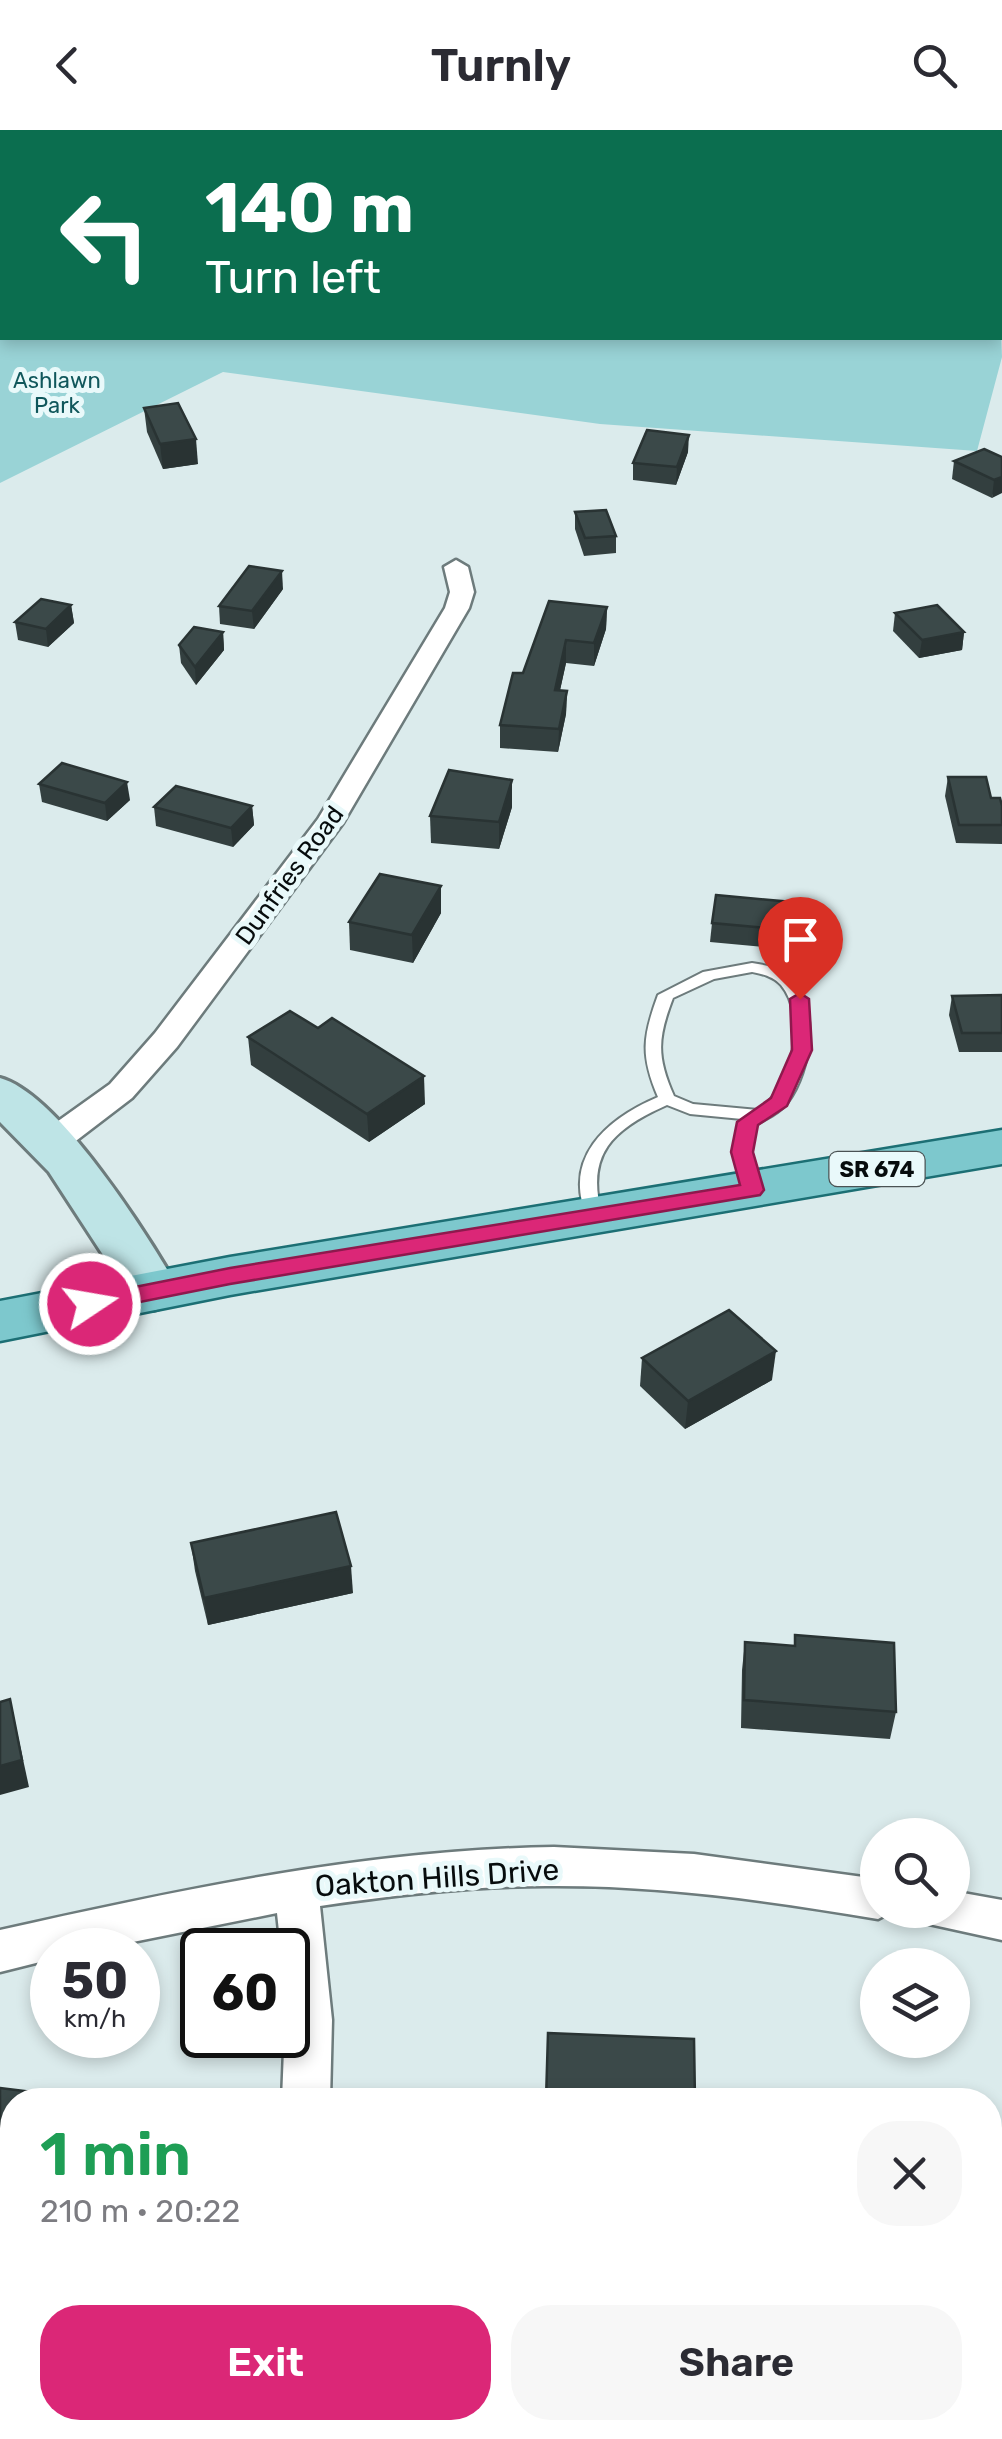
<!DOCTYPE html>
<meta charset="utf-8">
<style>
body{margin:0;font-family:Rubik,sans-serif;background:#f7f7f7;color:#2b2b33;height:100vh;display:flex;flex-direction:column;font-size:38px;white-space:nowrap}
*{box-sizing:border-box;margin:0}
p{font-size:32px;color:#7c7c81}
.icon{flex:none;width:55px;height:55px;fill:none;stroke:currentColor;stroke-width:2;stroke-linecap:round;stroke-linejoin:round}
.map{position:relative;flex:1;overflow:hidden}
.sheet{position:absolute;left:0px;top:1958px;width:1002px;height:352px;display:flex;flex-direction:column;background:#fff;border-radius:40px 40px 0 0;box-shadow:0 5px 15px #0003}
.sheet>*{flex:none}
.top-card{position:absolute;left:0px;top:0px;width:1002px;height:210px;box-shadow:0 5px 15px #0003;background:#0b6e4f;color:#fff;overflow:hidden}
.controls{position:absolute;left:860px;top:1688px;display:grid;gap:20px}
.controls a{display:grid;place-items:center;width:110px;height:110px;border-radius:50%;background:#fff;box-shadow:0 5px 15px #0003;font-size:50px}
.speed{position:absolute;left:30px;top:1798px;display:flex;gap:20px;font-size:50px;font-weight:700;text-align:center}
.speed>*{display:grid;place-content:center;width:130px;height:130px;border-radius:50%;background:#fff;box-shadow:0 5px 15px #0003;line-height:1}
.speed small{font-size:25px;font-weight:400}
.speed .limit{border:5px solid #111;border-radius:15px;background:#fff;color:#111}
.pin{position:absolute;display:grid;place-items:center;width:85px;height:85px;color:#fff;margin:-102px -42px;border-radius:50% 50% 50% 0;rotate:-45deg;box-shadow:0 0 10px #0007}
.pin .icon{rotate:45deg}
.me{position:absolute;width:110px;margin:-55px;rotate:78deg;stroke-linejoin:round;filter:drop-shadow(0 0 8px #0008)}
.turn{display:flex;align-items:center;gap:35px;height:210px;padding:0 40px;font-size:45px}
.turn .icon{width:130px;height:130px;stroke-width:2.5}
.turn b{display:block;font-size:70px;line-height:85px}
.round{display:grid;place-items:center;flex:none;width:105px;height:105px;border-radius:40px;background:#f7f7f7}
.summary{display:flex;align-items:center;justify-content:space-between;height:170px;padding:0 40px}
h1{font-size:60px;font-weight:600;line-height:75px;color:#1e9e55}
.primary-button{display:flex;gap:20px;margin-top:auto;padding:20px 40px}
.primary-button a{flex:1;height:115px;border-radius:40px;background:#db2777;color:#fff;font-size:40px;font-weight:600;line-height:115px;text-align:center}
.primary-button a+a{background:#f7f7f7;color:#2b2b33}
header{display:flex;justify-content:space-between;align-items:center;height:130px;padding:0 40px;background:#fff;font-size:45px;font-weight:600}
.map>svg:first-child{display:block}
.green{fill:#99d3d6}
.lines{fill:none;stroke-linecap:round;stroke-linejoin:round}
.lane-casing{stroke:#6d7b7c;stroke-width:4}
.street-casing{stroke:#6d7b7c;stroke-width:5}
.secondary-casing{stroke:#6d7b7c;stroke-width:6}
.primary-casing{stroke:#1c6f74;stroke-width:5}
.lane{fill:#fff;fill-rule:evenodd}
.street{fill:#fff;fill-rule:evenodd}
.secondary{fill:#bee4e6;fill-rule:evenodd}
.primary{fill:#7dc8cd;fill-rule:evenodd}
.wall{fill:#333f3f}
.shaded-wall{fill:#293333}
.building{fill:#3b4949;stroke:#293333;stroke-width:2.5}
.route{fill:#db2777;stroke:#8e194d;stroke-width:2.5}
.labels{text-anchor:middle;stroke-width:10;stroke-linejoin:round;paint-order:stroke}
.far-park-label{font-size:22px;fill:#10575b;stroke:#e9f9fa}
.shield{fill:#e9f9fa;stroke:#4b5354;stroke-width:2.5}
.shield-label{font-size:22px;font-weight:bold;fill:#070c0d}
.street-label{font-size:25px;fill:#070c0d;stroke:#e9f9fa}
.near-street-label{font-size:30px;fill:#070c0d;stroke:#e9f9fa}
</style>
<header><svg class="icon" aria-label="back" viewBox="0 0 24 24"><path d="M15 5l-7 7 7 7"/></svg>Turnly<svg class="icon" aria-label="search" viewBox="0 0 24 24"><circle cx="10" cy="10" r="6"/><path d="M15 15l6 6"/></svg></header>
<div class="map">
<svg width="1002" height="2309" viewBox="0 0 1002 2309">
<rect width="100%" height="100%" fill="#dbebec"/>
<!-- green -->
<polygon class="green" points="1000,177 1002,227 977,321 600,294 223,242 0,353 0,210 11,208 1000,208"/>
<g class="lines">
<defs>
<path id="lane" d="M752,833C765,835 778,837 788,846C822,874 811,941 788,972C780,983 767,988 756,995L750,1022L761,1060L759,1064H747L745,1060L734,1022L742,989L690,984L667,975C613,999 585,1024 602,1085L600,1089H588C561,1029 606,989 658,967C640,925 643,906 658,865L703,842ZM752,842C762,844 773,846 781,855C808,887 792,959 758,980L693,974L674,966C656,926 658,907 673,868L714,849Z"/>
<g id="street">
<rect x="0" y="94" width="2" height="12"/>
<polygon points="456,430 468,437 474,462 469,478 343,693 177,917 132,968 64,1020 52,1023 40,1020 36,1012 40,1004 110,954 155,903 318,689 445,478 450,462 444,437"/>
<path d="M554,1717L694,1724L878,1749V1780H895L878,1789C772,1771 665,1756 557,1756C478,1755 398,1765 320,1776L332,1890L330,1970H282L288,1820H281L277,1783L93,1820H52V1829L0,1842V1800C183,1759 366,1720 554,1717Z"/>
<polygon points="952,1761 1002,1770 1002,1810 929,1794 923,1780 952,1780"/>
<polygon points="208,2298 260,2298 257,2309 205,2309"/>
</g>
<g id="secondary">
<polygon points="0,0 13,0 15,2 2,2 0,11"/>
<path d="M0,948C59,964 149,1107 180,1161L173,1174L154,1180L135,1174L49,1042L0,992Z"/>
</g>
<polygon id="primary" points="1002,1000 1002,1034 230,1165 0,1211 0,1171 230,1127"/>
</defs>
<!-- lane casing -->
<use href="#lane" class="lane-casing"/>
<!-- street casing -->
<use href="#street" class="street-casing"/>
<!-- secondary casing -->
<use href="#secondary" class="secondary-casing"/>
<!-- primary casing -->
<use href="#primary" class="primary-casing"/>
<!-- lane -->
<use href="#lane" class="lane"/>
<!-- street -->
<use href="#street" class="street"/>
<!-- secondary -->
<use href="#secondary" class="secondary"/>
<!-- primary -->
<use href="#primary" class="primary"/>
</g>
<!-- wall -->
<g class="wall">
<polygon points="211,0 329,0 330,2 223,2"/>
<polygon points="419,0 496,0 500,2 422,2"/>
<polygon points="842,0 1002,0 1002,41 1000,40 1000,2 851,2"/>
<polygon points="144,278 198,334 163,339 147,302"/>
<polygon points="688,322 676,355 633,350 633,333"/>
<polygon points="1002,327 992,368 952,349 954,331"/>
<polygon points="575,382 616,406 616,423 584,426 575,399"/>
<polygon points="283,459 254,499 220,494 219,476"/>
<polygon points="71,475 74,493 48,517 18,510 15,492"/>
<polygon points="607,477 606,499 594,536 566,533 560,560 567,561 566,584 558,622 500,618 500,595 523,543"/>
<polygon points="895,483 964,502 962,520 919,528 893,501"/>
<polygon points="223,502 224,520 196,555 181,533 179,515"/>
<polygon points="948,647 991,668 1002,676 1002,714 956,713 945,666"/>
<polygon points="39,654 130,670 107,691 42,672"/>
<polygon points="252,676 254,695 233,717 156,696 154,677"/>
<polygon points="512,677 499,719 431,713 430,686"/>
<polygon points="441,756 441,783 413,833 350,820 349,792"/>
<polygon points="814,774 809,821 710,812 712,793"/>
<polygon points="1002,865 1002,922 959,922 949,885 952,866"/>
<polygon points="318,898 425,974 369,1012 251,935 248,907"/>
<polygon points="642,1228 772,1250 685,1299 640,1256"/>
<polygon points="191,1413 353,1463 208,1495 195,1441"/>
<polygon points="795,1505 896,1582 890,1609 741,1598 742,1540 745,1512 794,1516"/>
<polygon points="0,1958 12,1970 12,2063 0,2062"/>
</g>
<!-- shaded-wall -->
<g class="shaded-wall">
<polygon points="689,305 688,322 676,355 677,337"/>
<polygon points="196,309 198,334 163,339 160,314"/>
<polygon points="1002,347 1002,363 992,368 994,350"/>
<polygon points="282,441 283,459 254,499 252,481"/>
<polygon points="71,475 74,493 48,517 46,499"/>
<polygon points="607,477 606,499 594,536 594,513"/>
<polygon points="223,502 224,520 196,555 195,537"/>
<polygon points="964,502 962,520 919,528 922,510"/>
<polygon points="566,510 566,533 555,583 555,560"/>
<polygon points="567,561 566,584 558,622 559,599"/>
<polygon points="512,650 512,677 499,719 499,692"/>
<polygon points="127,652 130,670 107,691 105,673"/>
<polygon points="252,676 254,695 233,717 231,698"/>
<polygon points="441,756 441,783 413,833 412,805"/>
<polygon points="424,946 425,974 369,1012 367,984"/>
<polygon points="776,1221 772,1250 685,1299 688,1271"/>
<polygon points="351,1436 353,1463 208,1495 204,1468"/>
<polygon points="10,1569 29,1657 0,1665 0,1636"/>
</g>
<!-- building -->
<g class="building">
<polygon points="282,0 329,0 330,2 295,2"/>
<polygon points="438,0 496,0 500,2 442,2"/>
<polygon points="895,0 999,0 999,2 904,2"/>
<polygon points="1000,5 1002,7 1002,25 1000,25"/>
<polygon points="178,273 196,309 160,314 144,278"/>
<polygon points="647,300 689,305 677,337 633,333"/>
<polygon points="984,319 1002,327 1002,347 994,350 954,331"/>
<polygon points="606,380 616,406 585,408 575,382"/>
<polygon points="249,436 282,441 252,481 219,476"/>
<polygon points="41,469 71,475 46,499 15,492"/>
<polygon points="549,471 607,477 594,513 566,510 555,560 567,561 559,599 500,595 513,543 523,543"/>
<polygon points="937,475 964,502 922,510 895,483"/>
<polygon points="194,497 223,502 195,537 179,515"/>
<polygon points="62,633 127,652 105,673 39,654"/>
<polygon points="449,640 512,650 499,692 430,686"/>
<polygon points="948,647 986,647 991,668 1000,668 1002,676 1002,695 959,695"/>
<polygon points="176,656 252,676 231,698 154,677"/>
<polygon points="380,744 441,756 412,805 349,792"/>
<polygon points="716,765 814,774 812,802 712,793"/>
<polygon points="1002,865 1002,903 962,903 952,866"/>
<polygon points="290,881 318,898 332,888 424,946 367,984 248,907"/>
<polygon points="729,1180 776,1221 688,1271 642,1228"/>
<polygon points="336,1382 351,1436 204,1468 191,1413"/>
<polygon points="795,1505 894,1513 896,1582 744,1570 745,1512 795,1516"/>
<polygon points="10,1569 22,1630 0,1636 0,1572"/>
<polygon points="548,1903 694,1909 695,1970 546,1970"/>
<polygon points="0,1958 97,1970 12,1970 12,2040 0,2039"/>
</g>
<!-- route -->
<polygon class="route" points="800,863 809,869 812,920 787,976 758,995 753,1022 764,1060 760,1065 230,1154 90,1182 79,1174 90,1166 230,1138 740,1055 731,1022 737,992 771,968 792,920 790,869"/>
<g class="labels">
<!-- far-park labels -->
<g class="far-park-label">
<text x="57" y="258">Ashlawn<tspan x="57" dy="25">Park</tspan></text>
</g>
<!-- shield labels -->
<rect class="shield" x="829.5" y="1022" width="95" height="34" rx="8"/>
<g class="shield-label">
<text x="877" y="1047">SR 674</text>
</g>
<!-- street labels -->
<g class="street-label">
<text transform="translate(289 745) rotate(-54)" y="9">Dunfries Road</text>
</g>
<!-- near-street labels -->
<g class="near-street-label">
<text transform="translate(437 1748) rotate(-4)" y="10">Oakton Hills Drive</text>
</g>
</g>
</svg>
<div class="controls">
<a><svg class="icon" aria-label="search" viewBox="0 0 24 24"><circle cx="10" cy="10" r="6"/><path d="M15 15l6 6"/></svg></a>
<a><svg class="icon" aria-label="layers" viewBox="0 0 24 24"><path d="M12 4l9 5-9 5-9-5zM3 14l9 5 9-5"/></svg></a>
</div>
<div class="speed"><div>50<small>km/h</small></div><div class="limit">60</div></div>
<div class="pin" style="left:800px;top:869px;background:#d93025"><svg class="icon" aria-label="arrive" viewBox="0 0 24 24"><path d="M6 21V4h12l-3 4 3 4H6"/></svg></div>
<svg class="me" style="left:90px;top:1174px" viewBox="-20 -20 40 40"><circle r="17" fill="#db2777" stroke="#fff" stroke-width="3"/><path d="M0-11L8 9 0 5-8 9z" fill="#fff"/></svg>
<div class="top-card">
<div class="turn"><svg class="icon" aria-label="left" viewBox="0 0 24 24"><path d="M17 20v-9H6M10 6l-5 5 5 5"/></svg><div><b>140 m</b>Turn left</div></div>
</div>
<section class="sheet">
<div class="summary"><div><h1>1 min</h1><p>210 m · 20:22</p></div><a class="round"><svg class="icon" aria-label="close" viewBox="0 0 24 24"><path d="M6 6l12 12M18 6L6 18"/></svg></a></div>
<div class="primary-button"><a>Exit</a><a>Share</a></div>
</section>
</div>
